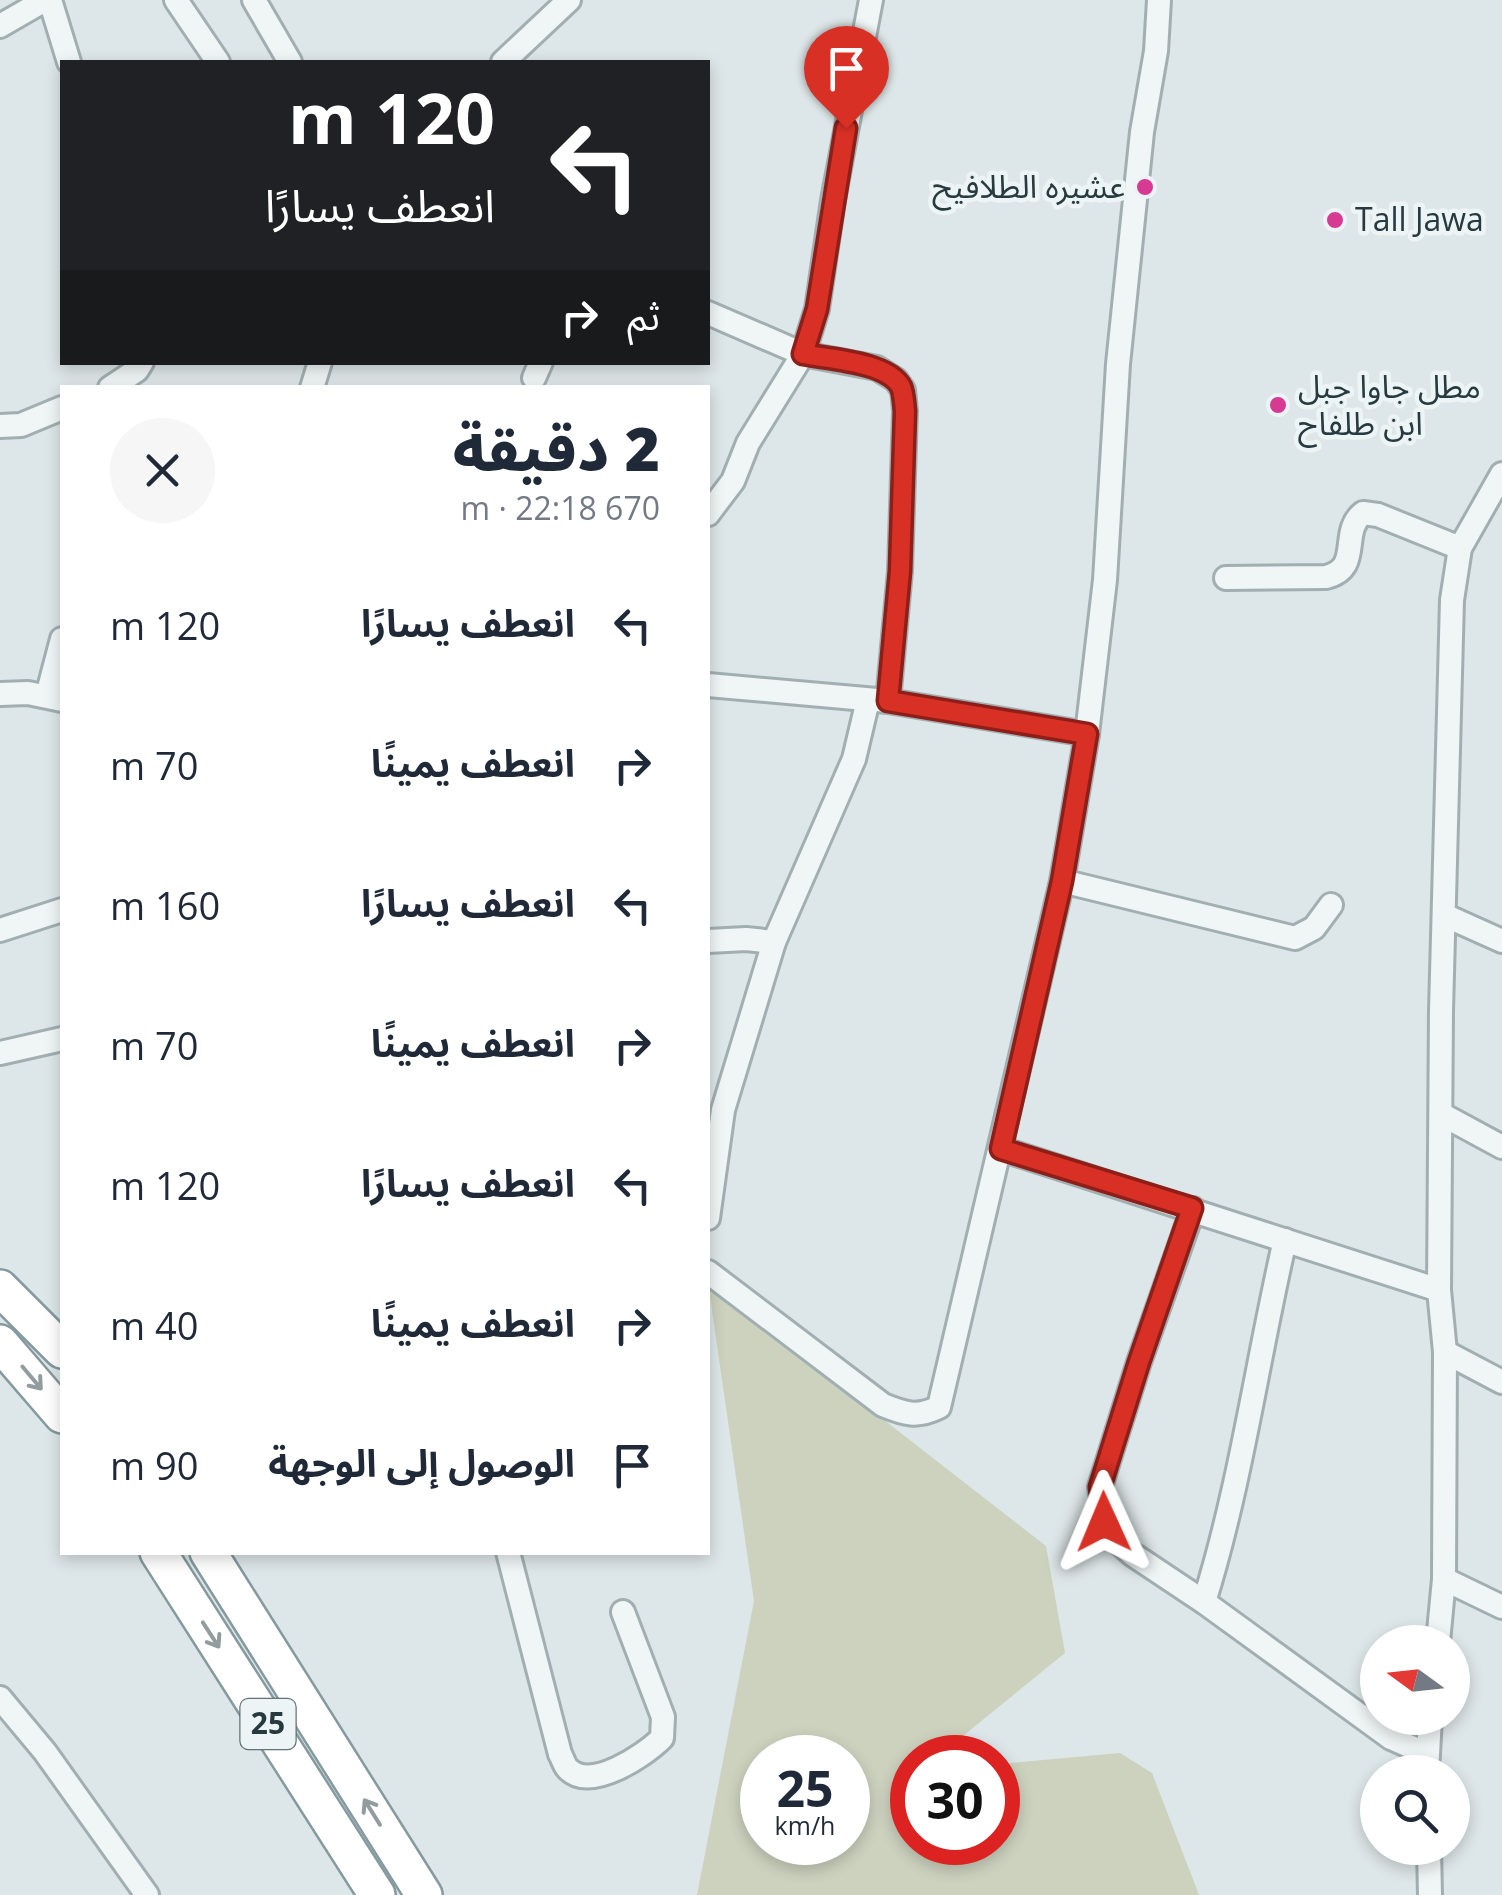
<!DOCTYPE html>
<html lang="ar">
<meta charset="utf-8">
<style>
body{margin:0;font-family:"Open Sans","Noto Sans Arabic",sans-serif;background:#f6f6f7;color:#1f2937;direction:rtl;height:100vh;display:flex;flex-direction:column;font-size:38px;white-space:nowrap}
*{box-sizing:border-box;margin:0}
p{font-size:32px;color:#747a83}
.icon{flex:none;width:55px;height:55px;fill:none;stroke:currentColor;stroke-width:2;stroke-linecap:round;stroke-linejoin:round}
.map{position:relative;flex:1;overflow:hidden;direction:ltr}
.details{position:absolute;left:60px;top:385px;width:650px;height:1170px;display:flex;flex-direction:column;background:#fff;border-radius:0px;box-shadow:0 5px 15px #0003;direction:rtl}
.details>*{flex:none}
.top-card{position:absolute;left:60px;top:60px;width:650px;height:305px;border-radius:0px;box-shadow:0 5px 15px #0003;direction:rtl;background:#202124;color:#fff;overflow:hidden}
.needle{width:65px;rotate:285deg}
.tools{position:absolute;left:1360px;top:1625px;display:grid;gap:20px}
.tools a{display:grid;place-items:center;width:110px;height:110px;border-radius:50%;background:#fff;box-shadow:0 5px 15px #0003;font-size:50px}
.speed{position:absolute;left:740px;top:1735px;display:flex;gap:20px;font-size:50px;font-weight:700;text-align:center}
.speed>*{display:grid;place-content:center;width:130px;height:130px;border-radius:50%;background:#fff;box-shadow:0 5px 15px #0003;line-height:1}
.speed small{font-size:25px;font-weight:400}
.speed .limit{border:15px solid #d22;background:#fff;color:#111}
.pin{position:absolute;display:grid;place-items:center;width:85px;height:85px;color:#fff;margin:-102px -42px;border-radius:50% 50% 50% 0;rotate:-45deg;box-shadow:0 0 10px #0007}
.pin .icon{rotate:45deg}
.me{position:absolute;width:110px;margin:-55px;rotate:359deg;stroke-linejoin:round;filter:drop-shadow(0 0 8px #0008)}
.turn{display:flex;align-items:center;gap:35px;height:210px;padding:0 50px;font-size:45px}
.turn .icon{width:130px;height:130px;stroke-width:2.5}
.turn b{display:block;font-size:70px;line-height:85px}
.then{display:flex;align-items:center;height:95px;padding:0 50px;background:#0003;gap:20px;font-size:38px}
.round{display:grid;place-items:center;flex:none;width:105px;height:105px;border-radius:52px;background:#f6f6f7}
.headline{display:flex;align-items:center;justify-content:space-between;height:170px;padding:0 50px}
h1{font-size:60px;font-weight:800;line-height:75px}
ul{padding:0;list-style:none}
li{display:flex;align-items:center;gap:30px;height:140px;padding:0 50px}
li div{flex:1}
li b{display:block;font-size:38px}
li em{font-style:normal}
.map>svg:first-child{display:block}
.green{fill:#ccd2be;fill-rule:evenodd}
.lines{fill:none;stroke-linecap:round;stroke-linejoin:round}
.minor-casing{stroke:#a2afb2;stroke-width:28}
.highway-casing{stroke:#849a9f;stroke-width:40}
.minor{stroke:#f0f5f6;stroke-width:22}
.highway{stroke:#fff;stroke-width:35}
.oneway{stroke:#929c9f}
.route-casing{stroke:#8d1f18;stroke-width:25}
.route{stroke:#d93025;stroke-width:18}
.poi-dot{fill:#d63a92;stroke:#edf4f6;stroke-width:4}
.labels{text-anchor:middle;stroke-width:9;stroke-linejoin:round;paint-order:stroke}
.shield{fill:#edf4f6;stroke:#627276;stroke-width:2.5}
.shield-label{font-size:30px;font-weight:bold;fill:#263a3f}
.poi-label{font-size:32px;fill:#263a3f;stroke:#edf4f6;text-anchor:start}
</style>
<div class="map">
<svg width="1502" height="1895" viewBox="0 0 1502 1895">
<rect width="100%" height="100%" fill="#dde6e8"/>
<!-- green -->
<path class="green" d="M708,1283L1046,1546L1065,1653L937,1757L912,1758V1842H998V1764L1120,1753L1152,1773L1199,1895H697L754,1601ZM762,1758H848V1842H762Z"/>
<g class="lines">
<defs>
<g id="minor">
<polyline points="50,0 69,62"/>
<polyline points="176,0 218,62"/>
<polyline points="254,0 290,62"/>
<polyline points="0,26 45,0"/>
<polyline points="503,62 569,0"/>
<polyline points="708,313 803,354 877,368 896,380 903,390 905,411 900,571 888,701"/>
<polyline points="534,378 541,362"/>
<polyline points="110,388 137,370 142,362"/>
<polyline points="312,388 320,362"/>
<polyline points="0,426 21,425 62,408"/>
<polyline points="708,514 733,481 748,443 803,354 817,309 833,200 871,0"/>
<path d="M1226,578L1326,577C1363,568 1339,532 1363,513L1378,515L1460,548"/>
<polyline points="708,685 888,701 1087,734"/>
<polyline points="0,694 28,693 62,700"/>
<polyline points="47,696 62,639"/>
<polyline points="1062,881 1295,938 1314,928 1331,905"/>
<polyline points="1444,915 1502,941"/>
<polyline points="0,930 62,910"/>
<polyline points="708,941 746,939 774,942"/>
<polyline points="0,1053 62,1039"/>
<polyline points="1441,1114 1502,1147"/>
<polyline points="1001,1149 1439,1290"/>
<polyline points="1193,1209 1139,1362 1100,1487 1105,1522 1115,1539 1132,1554 1204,1602 1391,1738 1427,1754"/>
<polyline points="708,1218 723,1110 774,942 854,759 868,700"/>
<path d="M708,1272L883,1405C905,1414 917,1418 939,1407L1062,881L1087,734L1105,580L1118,364L1142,132L1156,51L1159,0"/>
<polyline points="1445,1352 1502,1382"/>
<path d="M508,1552L560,1754C563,1759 564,1765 568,1769C591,1792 645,1755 662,1738L663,1717L623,1612"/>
<polyline points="1444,1579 1502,1607"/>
<path d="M1204,1602C1241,1484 1257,1361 1285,1240"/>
<polyline points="1438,1642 1444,1579 1445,1352 1439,1290 1441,1011 1452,600 1460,548 1502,474"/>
<polyline points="0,1698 45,1752 147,1895"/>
<polyline points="1427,1772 1430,1718"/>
<polyline points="1429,1848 1430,1895"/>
</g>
<g id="highway">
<polyline points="0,1288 62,1350"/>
<polyline points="0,1343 62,1415"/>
<polyline points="158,1552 377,1895"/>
<polyline points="208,1552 424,1895"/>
</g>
</defs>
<!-- minor casing -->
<use href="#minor" class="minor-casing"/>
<!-- highway casing -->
<use href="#highway" class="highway-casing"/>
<!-- minor -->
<use href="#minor" class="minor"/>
<!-- highway -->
<use href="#highway" class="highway"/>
</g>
<!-- one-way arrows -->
<defs><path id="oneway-shaft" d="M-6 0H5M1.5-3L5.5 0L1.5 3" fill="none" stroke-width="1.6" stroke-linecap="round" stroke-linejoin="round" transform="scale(2.5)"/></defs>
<g class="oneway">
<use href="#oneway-shaft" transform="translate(32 1378) rotate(50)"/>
<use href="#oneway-shaft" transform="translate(211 1635) rotate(57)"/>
<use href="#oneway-shaft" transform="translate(372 1812) rotate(-122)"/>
</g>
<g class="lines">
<defs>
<path id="route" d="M846,128L817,309L803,354C829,359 888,362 901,387C904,394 904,403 905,411L900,571L888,701L1087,734L1062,881L1001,1149L1192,1208L1139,1362L1100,1487L1104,1522"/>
</defs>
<!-- route casing -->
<use href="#route" class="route-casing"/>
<!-- route -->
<use href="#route" class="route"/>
</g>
<!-- markers -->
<g class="poi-dot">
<circle cx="1145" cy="187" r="10"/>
<circle cx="1335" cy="220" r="10"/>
<circle cx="1278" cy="405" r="10"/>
</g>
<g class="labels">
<!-- shield labels -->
<rect class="shield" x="240.5" y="1699" width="55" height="50" rx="8"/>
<g class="shield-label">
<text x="268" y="1734">25</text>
</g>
<!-- poi labels -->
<g class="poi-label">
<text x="1125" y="198" text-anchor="end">عشيره الطلافيح</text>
<text x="1355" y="231">Tall Jawa</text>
<text x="1298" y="398">مطل جاوا جبل<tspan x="1298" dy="37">ابن طلفاح</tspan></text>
</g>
</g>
</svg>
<div class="tools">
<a><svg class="needle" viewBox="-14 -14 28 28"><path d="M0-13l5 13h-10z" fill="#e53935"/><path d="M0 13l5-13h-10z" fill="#747a83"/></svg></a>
<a><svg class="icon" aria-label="search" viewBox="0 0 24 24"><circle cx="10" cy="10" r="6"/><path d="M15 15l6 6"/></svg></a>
</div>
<div class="speed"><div>25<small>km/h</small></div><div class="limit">30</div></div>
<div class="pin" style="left:846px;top:128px;background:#d93025"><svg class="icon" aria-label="arrive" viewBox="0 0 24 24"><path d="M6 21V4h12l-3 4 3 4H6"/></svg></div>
<svg class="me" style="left:1104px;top:1522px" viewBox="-20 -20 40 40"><path d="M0-17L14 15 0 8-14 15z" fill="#d93025" stroke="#fff" stroke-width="4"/></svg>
<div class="top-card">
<div class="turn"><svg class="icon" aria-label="left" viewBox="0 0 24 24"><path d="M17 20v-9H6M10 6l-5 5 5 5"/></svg><div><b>120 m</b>انعطف يسارًا</div></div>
<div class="then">ثم<svg class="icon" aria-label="right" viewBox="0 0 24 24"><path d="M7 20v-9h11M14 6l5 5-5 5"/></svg></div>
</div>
<section class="details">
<div class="headline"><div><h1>2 دقيقة</h1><p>670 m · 22:18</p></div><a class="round"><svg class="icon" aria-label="close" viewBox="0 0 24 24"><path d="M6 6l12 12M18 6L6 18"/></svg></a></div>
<ul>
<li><svg class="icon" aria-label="left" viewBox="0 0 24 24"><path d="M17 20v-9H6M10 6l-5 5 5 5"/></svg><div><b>انعطف يسارًا</b></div><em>120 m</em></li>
<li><svg class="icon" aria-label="right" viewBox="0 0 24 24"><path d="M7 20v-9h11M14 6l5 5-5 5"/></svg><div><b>انعطف يمينًا</b></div><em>70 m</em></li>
<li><svg class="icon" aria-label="left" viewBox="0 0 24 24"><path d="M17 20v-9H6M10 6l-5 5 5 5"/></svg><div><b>انعطف يسارًا</b></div><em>160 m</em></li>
<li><svg class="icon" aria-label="right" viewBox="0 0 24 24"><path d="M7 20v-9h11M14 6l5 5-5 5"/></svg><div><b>انعطف يمينًا</b></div><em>70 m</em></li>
<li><svg class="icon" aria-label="left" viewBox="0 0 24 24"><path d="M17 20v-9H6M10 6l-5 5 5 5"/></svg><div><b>انعطف يسارًا</b></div><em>120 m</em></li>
<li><svg class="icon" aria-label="right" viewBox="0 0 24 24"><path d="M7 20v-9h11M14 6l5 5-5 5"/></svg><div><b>انعطف يمينًا</b></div><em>40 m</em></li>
<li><svg class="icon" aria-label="arrive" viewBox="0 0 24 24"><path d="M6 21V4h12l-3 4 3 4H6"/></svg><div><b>الوصول إلى الوجهة</b></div><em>90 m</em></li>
</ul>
</section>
</div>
